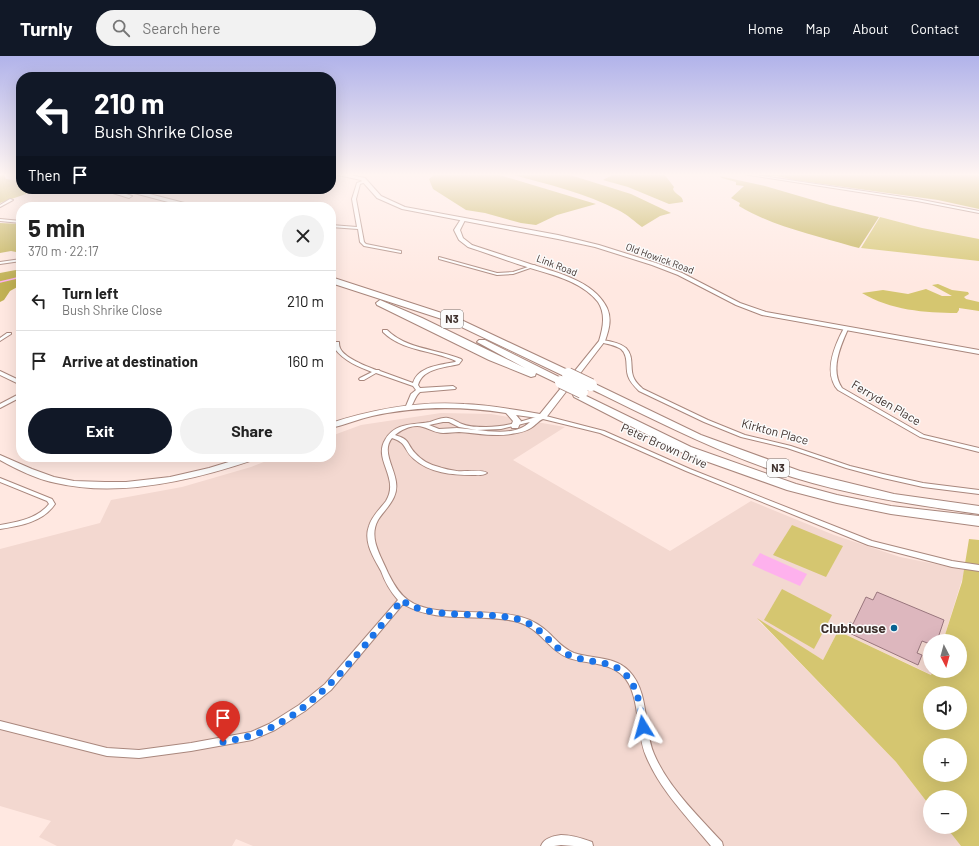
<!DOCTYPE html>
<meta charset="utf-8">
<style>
body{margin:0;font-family:Barlow,sans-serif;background:#f2f2f2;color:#222;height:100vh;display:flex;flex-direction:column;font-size:15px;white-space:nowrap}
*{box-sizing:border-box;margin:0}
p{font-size:13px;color:#767676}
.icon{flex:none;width:22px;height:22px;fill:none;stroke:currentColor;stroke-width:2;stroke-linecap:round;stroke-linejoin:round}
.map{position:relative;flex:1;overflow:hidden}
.drawer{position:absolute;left:16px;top:146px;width:320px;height:260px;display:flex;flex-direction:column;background:#fff;border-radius:16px;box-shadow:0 4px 16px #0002}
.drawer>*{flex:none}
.top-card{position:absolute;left:16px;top:16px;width:320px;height:122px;border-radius:16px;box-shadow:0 4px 16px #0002;background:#111827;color:#fff;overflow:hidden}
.needle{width:26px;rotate:174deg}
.buttons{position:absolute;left:923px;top:578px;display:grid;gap:8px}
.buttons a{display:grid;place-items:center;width:44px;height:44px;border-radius:50%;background:#fff;box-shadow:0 4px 16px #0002;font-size:20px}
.pin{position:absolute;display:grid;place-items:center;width:34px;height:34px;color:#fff;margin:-41px -17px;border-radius:50% 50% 50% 0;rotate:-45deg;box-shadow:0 0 4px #0007}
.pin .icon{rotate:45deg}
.me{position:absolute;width:44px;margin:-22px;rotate:352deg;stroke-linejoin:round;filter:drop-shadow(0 0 3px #0008)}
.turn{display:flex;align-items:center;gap:14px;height:84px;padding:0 12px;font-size:18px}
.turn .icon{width:52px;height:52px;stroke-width:2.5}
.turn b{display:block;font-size:28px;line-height:34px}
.then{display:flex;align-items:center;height:38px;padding:0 12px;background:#0003;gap:8px;font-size:15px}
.round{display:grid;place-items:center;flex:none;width:42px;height:42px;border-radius:21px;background:#f2f2f2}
.headline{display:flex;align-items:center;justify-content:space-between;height:68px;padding:0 12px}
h1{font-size:24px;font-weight:700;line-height:30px}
.primary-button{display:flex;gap:8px;margin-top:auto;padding:8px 12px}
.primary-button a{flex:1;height:46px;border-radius:24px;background:#111827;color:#fff;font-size:16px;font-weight:700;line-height:46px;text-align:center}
.primary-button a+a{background:#f2f2f2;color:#222}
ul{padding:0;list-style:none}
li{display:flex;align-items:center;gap:12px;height:60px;padding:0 12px;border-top:1px solid #e0e0e0}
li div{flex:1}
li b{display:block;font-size:15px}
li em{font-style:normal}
header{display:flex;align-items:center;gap:24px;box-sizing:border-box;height:56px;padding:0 20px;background:#111827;color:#fff}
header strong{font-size:19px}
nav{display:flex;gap:22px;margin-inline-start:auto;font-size:14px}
.search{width:280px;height:36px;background:#f2f2f2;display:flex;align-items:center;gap:10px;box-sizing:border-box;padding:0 14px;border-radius:22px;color:#767676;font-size:15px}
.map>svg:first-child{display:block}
.built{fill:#f3d8d0}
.green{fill:#d5c670;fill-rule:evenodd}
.forest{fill:#c1b153}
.water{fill:#feb1ed}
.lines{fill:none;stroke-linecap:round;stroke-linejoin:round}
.stream{stroke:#feb1ed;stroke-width:1.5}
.building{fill:#ddb7be;stroke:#99767d}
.minor-casing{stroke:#a9877d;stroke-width:2}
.tertiary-casing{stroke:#a9877d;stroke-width:2}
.secondary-casing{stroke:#a9877d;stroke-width:2}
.motorway-casing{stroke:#a9877d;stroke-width:2}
.minor{fill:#fff;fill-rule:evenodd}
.tertiary{fill:#fff;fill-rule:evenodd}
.secondary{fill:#fff;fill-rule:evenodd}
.motorway{fill:#fff;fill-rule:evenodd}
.motorway-bridge-casing{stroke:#a9877d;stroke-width:14;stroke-linecap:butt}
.motorway-bridge{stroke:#fff;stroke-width:12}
.route{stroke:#1a73e8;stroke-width:7;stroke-dasharray:0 12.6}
.poi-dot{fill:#066292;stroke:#fbfbfb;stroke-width:1.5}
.labels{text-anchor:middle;stroke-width:3;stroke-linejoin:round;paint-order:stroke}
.far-street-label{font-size:10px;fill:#3f312d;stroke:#fbfbfb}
.shield{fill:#fbfbfb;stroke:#776e6b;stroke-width:1}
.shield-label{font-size:11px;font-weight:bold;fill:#3f312d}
.street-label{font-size:12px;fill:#3f312d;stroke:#fbfbfb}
.near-poi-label{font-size:14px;font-weight:bold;fill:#3f312d;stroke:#fbfbfb;text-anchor:end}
</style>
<header>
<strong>Turnly</strong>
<div class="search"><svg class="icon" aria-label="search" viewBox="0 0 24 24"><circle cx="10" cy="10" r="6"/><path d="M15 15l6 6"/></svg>Search here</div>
<nav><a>Home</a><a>Map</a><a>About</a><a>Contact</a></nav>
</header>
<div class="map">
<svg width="979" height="790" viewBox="0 0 979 790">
<rect width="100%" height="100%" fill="#ffe8e1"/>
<!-- built -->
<polygon class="built" points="441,357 491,358 565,371 513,404 670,495 751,445 834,479 900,501 965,514 943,585 930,585 930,615 933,615 932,619 838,575 823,604 758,564 896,706 930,750 930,771 946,771 961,790 253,790 236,783 232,790 57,790 39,781 51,765 0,750 0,493 100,467 111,444 182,431 251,411 277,401 331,401 331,380 361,369"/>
<!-- green -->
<g class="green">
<polygon points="880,161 922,172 979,183 979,205 861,192"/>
<path d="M938,228L952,234L968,236L969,238L964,241L966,243L979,246V255L959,252V254L957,257C925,257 890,254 862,237L883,234L908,238L926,233L942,240H952L932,229Z"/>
<polygon points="792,469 843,490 826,521 773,499"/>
<path d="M969,483L979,484V790H961L946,771H960V741H930V750L896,706L757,562L823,604L838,575L931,619L933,615H960V585H943L962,526ZM930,637H960V667H930ZM930,689H960V719H930Z"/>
<polygon points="782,533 832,559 814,593 764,564"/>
</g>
<!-- forest -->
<g class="forest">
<polygon points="0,118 4,119 6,123 21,125 21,133 40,133 0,147"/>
<polygon points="435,118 496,118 596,148 557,159 536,169 521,167 485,157 466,154 433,133 429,123"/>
<path d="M510,118H567L631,138L671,157L660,160L642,171C635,166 628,159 620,155C586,137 546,128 510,118Z"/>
<path d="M614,118H664L674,131L673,133C675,139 683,139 683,146L669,148L628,131L603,124Z"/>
<polygon points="761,118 979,118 979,153 938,144 794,124 777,120 764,120"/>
<path d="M719,120L765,130L830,149L879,161L859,192L851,190C814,179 772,170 739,150L740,147L731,142L744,130L736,129V126L722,122Z"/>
<polygon points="0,167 21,168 21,197 11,195 0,197"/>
<polygon points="21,213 21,229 10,235 4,244 0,246 0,217"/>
</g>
<!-- water -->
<polygon class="water" points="760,497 807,518 800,530 752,509"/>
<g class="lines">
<!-- stream -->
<polyline class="stream" points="0,226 21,221"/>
</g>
<!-- building -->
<polygon class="building" points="877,536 944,564 937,585 930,585 930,588 922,585 917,597 922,599 918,609 845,575 850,566 853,568 866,541 873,544"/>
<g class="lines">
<defs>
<g id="minor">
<polygon points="743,118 749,118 917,143 979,155 979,157 917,145"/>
<polygon points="365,124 366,124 366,126 360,128 356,143 364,186 366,188 401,195 401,197 364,190 360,186 358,173 331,171 331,169 357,171 352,143 357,127"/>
<polygon points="10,143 13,144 0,151 0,149"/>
<polygon points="0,163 21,165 21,167 0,165"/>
<polygon points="439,201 497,217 513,216 534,209 536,210 513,218 497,219 439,203"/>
<polygon points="21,203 21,205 0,208 0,206"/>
<path d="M844,272H848V273C840,291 830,314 842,332L924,379L979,392V396L920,381L838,334C836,332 834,329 833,326C826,309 836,287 844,272Z"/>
<path d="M383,274H387C406,293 437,293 461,303L462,304L459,308C444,312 423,312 418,329L420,332L453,330L456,332L455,333L420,336C414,341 414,349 409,352L406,350L411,338L416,334L413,330L376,317L364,324H360L359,323L360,322L372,316C359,311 344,305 335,293V286H339C339,288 339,290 340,292C344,302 366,310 376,314H379L380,315L413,327C418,310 441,309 455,306L456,305C432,294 402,295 383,276Z"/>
<polygon points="7,277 11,277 11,278 0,285 0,282"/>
<path d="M600,284H602C610,285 620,287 626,292C634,300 630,311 633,320C635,326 639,329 643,333L708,364L745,379L791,390L850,410L883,418L923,427L979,434V438L923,431L883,422L846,412L787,392L741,381L704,366L639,335C634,330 630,326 628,320C625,311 629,300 621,293C615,289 607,288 600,286Z"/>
<polygon points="0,315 21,325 21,329 0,319"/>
<polygon points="21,337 21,341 0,352 0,348"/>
<path d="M542,359L604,375L690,413L872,485L952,505L979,509V515L952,511L868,489L686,415L600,377L543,363C538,365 536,369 531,372C525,376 517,377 511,378C493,381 476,377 459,376C454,376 449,377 443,377C436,377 430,373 423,371C414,368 402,373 395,379C411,384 406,387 415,397C421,404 430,409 439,411C444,413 451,414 457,415C464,416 482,413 487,417C483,420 477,419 472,419C452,419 430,417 414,403C403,394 408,387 392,382C378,399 404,420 394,441C390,450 383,456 378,464C368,482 381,500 388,517C393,527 399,538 408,544C434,563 488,551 521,561C532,564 542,570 550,578C557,585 564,593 574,597C592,603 615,600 629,615C650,637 643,672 654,698C668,731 698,760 722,786L723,790H711C688,762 660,734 646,700C636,677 640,636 623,620C610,606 586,608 569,602C549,595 540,572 518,566C480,556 438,569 403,548L331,634L305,655L275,674L252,684L191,695L139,702L107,700L0,673V665L107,692L139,694L191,687L251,676L269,668L299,649L325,628L398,544C390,535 385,526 381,515C374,502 363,486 369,470C372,460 380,453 386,445C400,422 373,404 385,384C395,366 413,369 430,366C436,364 442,361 448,362C454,363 457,366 462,368C469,371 478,371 486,371C505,371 524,365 542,359ZM443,366H449L459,371L477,374L457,372L439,373L429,369ZM530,366C517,379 494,376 477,374L501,373Z"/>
<path d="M0,422L52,443L55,448C43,466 20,470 0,473V469C17,466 37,463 49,448L47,445L0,426Z"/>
<path d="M561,779C572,779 581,782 592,786L593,790H574L561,789L554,790H541C544,782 553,780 561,779Z"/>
</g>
<g id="tertiary">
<path d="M461,163L465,164L460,174L463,182L472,189C490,195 509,201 527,207C554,216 594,224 607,252C612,263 609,274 605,285L545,363L516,359L521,365L518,372H512L511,370L513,365L506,357C461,350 417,350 372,360C358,363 345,369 331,372V367C374,353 418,345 464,348C490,349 515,354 540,358L599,285C603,272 606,258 598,246C581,224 548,218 524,210C505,204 487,197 468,191L459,184L454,174Z"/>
<path d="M0,399L32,413L54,421L74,425L105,426H126L170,421L209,412L245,401H257L256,403C195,424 120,442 56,427C36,423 18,414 0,404Z"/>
</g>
<polygon id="secondary" points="338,118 345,118 365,122 381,140 405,151 558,179 599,189 656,207 682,217 740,247 766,256 979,294 979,298 762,259 736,249 678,219 652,209 595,191 558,183 402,153 377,142 361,124 338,119"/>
<g id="motorway">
<polygon points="100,133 111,133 132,140 129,142"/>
<polygon points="119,133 130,133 200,151 187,151"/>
<polygon points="331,221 457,262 572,316 573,318 568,321 564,320 451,266 331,227"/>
<polygon points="380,244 422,262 525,312 477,286 479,284 485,284 565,324 566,326 561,329 536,317 535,320 531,321 489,304 377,249 376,247"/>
<path d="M591,326L701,379L800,415L894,438L979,450V458C916,449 853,440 792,421C721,398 654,364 587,331L586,329Z"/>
<polygon points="578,336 691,391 796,428 837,439 891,450 979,460 979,470 891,458 837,447 787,434 683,397 574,341 573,339"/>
</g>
</defs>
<!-- minor casing -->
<use href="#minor" class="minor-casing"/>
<!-- tertiary casing -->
<use href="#tertiary" class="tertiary-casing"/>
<!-- secondary casing -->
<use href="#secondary" class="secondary-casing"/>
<!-- motorway casing -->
<use href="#motorway" class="motorway-casing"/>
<!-- minor -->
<use href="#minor" class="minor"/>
<!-- tertiary -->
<use href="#tertiary" class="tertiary"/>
<!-- secondary -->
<use href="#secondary" class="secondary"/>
<!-- motorway -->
<use href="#motorway" class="motorway"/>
<defs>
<g id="motorway-bridge">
<polyline points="568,318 591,329"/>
<polyline points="561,326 582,336"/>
</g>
</defs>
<!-- motorway-bridge casing -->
<use href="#motorway-bridge" class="motorway-bridge-casing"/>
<!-- motorway-bridge -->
<use href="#motorway-bridge" class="motorway-bridge"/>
</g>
<!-- sky -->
<linearGradient id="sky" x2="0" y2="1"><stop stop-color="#b1b3ea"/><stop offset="0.52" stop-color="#fff5f2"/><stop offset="1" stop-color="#fff5f2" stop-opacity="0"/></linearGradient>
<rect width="979" height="228" fill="url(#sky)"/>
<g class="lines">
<!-- route -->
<path class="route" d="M223,686C233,684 243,682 253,679C316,658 361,593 402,544C428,565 484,554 517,563C543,570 549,590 569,599C581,604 594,605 607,608C636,615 640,646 643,671"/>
</g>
<!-- markers -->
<circle class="poi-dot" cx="894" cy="572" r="4"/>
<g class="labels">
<!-- far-street labels -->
<g class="far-street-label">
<text transform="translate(660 202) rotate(20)" y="4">Old Howick Road</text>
<text transform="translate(557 209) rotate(21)" y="4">Link Road</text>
</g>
<!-- shield labels -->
<g class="shield">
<rect x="441" y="254" width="22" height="18" rx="3"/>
<rect x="767" y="403" width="22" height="18" rx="3"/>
</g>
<g class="shield-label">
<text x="452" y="267">N3</text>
<text x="778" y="416">N3</text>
</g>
<!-- street labels -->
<g class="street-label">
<text transform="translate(886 347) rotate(30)" y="4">Ferryden Place</text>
<text transform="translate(775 376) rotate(15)" y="4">Kirkton Place</text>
<text transform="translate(664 390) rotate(24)" y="4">Peter Brown Drive</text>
</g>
<!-- near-poi labels -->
<g class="near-poi-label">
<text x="886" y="577">Clubhouse</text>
</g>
</g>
</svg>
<div class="buttons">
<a><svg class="needle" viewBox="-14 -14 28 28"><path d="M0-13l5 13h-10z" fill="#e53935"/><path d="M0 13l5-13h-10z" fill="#767676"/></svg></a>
<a><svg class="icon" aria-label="sound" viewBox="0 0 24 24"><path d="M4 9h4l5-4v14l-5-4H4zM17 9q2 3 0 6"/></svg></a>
<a>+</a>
<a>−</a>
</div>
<div class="pin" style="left:223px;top:686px;background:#d93025"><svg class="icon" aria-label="arrive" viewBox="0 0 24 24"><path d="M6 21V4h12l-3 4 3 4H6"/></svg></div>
<svg class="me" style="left:643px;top:671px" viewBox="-20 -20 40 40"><path d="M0-17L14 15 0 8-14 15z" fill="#1a73e8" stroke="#fff" stroke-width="4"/></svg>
<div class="top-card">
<div class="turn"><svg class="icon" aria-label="left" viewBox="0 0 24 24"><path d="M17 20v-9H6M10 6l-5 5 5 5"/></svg><div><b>210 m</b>Bush Shrike Close</div></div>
<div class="then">Then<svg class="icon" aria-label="arrive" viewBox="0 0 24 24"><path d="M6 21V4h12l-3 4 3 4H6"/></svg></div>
</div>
<section class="drawer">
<div class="headline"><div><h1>5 min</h1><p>370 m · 22:17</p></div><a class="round"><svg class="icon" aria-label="close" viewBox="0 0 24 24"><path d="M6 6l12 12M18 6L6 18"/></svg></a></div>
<ul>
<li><svg class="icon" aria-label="left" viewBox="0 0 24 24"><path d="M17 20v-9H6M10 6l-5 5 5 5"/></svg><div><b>Turn left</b><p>Bush Shrike Close</p></div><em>210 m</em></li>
<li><svg class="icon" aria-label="arrive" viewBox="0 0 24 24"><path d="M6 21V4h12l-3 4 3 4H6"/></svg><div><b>Arrive at destination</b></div><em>160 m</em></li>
</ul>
<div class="primary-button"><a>Exit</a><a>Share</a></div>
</section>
</div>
